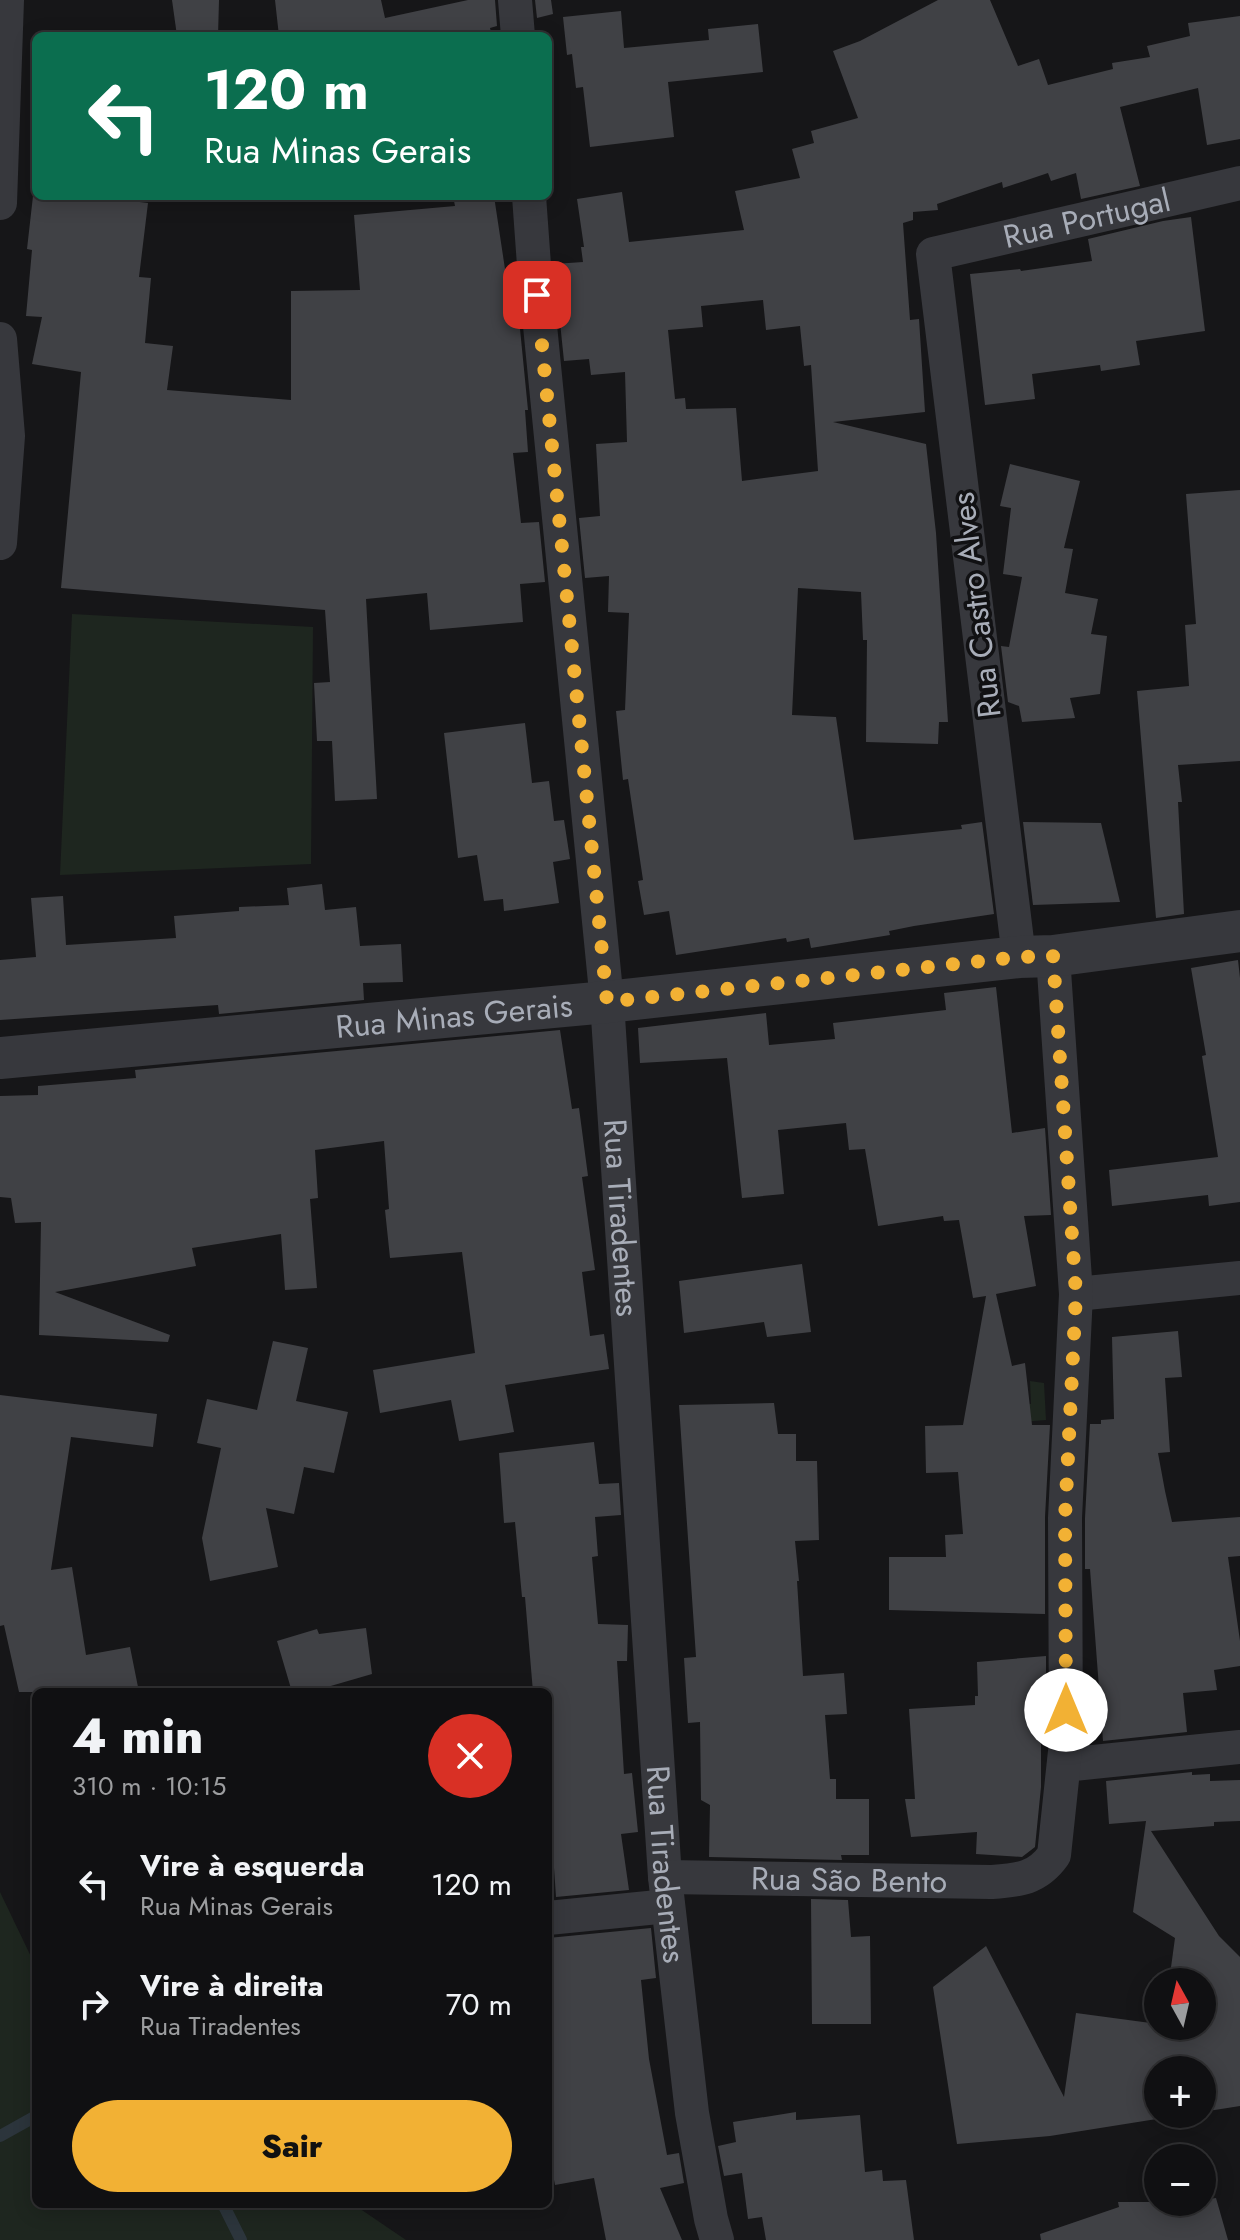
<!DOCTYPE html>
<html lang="pt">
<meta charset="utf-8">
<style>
body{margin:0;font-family:Jost,sans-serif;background:#19191b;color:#f1f3f6;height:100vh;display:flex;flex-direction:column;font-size:30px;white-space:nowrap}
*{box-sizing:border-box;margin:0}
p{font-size:26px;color:#9c9d9f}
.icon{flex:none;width:44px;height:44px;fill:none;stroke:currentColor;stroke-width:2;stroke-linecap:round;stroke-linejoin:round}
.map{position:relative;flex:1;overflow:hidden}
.side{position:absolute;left:32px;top:1688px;width:520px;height:520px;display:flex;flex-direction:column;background:#101012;border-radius:12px;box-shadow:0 4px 20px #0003,0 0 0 2px #303032}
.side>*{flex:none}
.guide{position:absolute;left:32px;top:32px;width:520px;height:168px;border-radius:12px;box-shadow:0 4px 20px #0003,0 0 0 2px #303032;background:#0b6e4f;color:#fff;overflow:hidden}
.needle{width:52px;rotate:352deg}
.fabs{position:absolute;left:1144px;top:1968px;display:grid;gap:16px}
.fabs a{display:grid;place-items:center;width:72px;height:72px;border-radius:50%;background:#101012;box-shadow:0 4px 20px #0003,0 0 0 2px #303032;font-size:40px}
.pin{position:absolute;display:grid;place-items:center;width:68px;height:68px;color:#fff;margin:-34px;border-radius:16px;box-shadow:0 4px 12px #0006}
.me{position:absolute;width:88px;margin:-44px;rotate:0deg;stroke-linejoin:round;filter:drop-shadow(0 0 6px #0008)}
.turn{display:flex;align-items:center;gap:28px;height:168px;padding:0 40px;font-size:36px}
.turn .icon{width:104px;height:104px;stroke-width:2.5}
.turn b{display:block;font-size:56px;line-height:68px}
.round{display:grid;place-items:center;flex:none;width:84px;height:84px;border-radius:42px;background:#19191b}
.head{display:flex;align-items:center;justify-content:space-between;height:136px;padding:0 40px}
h1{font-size:48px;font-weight:800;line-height:60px}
.button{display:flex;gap:16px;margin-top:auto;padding:16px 40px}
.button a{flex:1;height:92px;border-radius:48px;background:#f2b134;color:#111;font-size:32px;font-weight:800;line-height:92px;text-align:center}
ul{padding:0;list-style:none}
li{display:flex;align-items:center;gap:24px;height:120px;padding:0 40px}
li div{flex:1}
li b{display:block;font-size:30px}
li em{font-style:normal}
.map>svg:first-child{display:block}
.green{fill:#1e261f}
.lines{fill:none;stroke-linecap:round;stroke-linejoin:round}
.stream{stroke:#2c353c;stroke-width:12}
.building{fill:#404145;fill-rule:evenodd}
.minor{stroke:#37383d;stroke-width:34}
.tertiary{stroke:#37383d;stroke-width:42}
.route{stroke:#f2b134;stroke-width:14;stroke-dasharray:0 25.2}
.labels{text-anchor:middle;stroke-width:7;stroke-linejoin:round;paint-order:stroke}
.street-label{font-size:32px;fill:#a8adb8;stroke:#111113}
</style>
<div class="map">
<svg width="1240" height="2240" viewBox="0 0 1240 2240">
<rect width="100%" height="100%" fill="#161618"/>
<!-- green -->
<g class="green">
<polygon points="72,614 313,627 311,864 60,875"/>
<polygon points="1030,1381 1044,1383 1046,1420 976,1426 1014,1404 1031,1404"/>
<polygon points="0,1892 36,1967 36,2204 353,2204 406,2240 0,2240"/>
</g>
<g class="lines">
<!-- stream -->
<g class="stream">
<polyline points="0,2136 36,2116"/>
<polyline points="223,2204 241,2240"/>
</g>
</g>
<!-- building -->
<g class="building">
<polygon points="172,0 219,0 218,36 177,36"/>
<polygon points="275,0 381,0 385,18 468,0 495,0 497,26 490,28 492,36 279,36"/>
<polygon points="535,0 551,0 553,14 537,18"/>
<path d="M938,0H990L1018,66L1039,59L1048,85L1113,69L1112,63L1150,57L1147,46L1190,36L1188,23L1240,16V139L1207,145L1198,88L1120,107L1140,186L1081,199L1076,173L1051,181L1048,173L1003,188L1002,182L937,204L938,210L913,212V220L903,223L910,320L919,319L925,412L833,422L926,444L936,533L948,722H939L938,744L866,742L867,640H863L861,592L798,588L792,715L836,717L854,840L962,829L961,825L982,822L994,914L914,926L889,931L890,935L811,948L809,938L787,942L786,938L676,955L669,911L644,915L638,881L643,880L628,779L623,780L616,711L625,710L629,613L608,612L609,576L585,578L579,518L600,516L596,444L627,442L625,372L591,375L589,359L564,361L554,264L583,262L581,247H584L577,199L622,192L629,242L744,230L735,191L800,178L792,149L814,143L811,131L858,118L833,51L860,41ZM763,300L766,330L800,326L804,366L811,365L818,471L742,481L736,408L686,409L685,398L675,399L668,330L703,327L701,306Z"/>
<polygon points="621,11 624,48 709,40 708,29 758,24 763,72 668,82 674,137 590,147 583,87 576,88 572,54 567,55 563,17"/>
<polygon points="33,196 89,196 148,203 139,277 151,278 145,343 173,346 167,390 291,400 291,291 360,290 354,215 455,206 453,196 494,196 505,269 514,268 528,410 525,410 528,452 513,453 521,523 539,522 545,582 520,584 523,622 430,630 427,593 366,599 377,799 335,801 332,741 317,741 314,683 330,682 325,610 61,588 81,372 32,364 42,317 26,316 32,250 27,249"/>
<polygon points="1191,217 1205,331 1136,341 1140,365 1101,371 1100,365 1032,374 1035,399 985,405 970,274 1020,269 1021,271 1092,261 1088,239 1163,221"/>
<polygon points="1010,464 1080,481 1064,548 1073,549 1065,593 1098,599 1091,634 1107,636 1100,694 1070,698 1075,718 1022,722 1019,706 1008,702 1001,646 1009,647 1022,577 1003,574 1011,508 1000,506"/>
<polygon points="1240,490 1240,761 1178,765 1182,802 1178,802 1184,914 1156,918 1137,691 1189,686 1185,625 1196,624 1186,494"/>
<polygon points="525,723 532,783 549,781 554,821 564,820 570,859 553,862 559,903 504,911 503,899 484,901 477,855 458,858 444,733"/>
<polygon points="1023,822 1101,823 1120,902 1033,905"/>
<polygon points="322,884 325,910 356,907 360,946 401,944 403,982 363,983 364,1000 219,1014 218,1005 0,1020 0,960 36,957 31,898 63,896 66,945 176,938 174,916 239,911 239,907 289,905 287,888"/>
<polygon points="1238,960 1240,978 1240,1202 1209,1206 1208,1195 1112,1206 1109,1170 1218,1157 1202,1056 1206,1055 1191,968"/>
<polygon points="996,987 1012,1133 1045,1128 1051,1215 1024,1216 1036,1286 996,1294 1012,1366 1025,1363 1032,1425 1050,1425 1045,1517 1045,1614 889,1610 889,1557 946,1557 945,1535 963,1534 958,1472 926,1473 925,1426 963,1425 986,1296 973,1298 959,1220 944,1221 943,1216 878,1226 865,1149 849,1150 846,1123 778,1130 784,1194 742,1198 727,1058 640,1063 638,1028 766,1013 769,1045 835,1039 833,1023 946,1010 944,993"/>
<polygon points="560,1030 572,1109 579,1108 588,1176 582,1177 595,1270 582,1272 590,1336 604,1334 609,1369 505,1385 514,1432 459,1441 451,1400 380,1413 373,1370 475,1353 462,1252 390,1258 385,1210 389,1209 384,1141 315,1150 318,1198 310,1199 317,1288 285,1290 281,1234 192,1248 196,1266 55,1292 170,1335 168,1342 39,1335 41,1222 15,1223 11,1198 0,1197 0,1096 38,1095 38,1086 136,1078 135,1070"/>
<polygon points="802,1264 811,1332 767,1337 764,1322 684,1333 679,1281"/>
<polygon points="1178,1331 1182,1377 1165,1378 1170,1452 1158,1453 1165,1491 1172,1522 1240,1517 1240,1556 1228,1557 1240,1641 1240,1666 1214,1670 1217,1690 1183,1693 1187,1732 1103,1741 1090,1569 1085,1569 1085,1518 1090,1424 1101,1424 1101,1420 1114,1419 1112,1337"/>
<polygon points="273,1341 308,1348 296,1401 348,1412 334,1473 304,1467 294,1514 266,1508 278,1567 210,1581 202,1538 221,1448 197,1443 207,1399 257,1410"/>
<polygon points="0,1395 157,1414 153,1447 71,1437 51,1570 72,1567 86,1655 130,1647 139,1692 19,1692 4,1625 0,1626"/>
<polygon points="774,1403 778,1434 796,1434 796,1461 817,1461 819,1540 795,1541 799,1581 797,1581 803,1676 844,1673 847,1714 825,1715 830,1779 836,1779 836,1799 869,1799 869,1855 841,1855 842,1860 709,1857 710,1805 701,1800 700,1722 688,1723 684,1658 696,1657 679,1405"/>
<polygon points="594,1442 599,1484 619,1483 621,1515 595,1517 598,1556 592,1557 598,1624 628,1625 627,1661 617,1661 624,1774 632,1773 638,1832 621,1834 629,1890 556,1897 551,1824 548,1825 548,1692 533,1692 525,1597 522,1597 515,1522 504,1523 499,1453"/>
<polygon points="366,1628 372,1674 310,1692 292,1692 277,1641 317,1629 319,1634"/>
<polygon points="1046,1656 1046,1735 1041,1735 1041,1787 1035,1847 1022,1857 976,1854 977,1832 911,1837 905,1799 915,1799 909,1709 975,1705 975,1696 978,1696 977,1662"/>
<polygon points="1192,1772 1192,1775 1210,1774 1210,1781 1240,1780 1240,1821 1214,1822 1214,1826 1151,1831 1219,1936 1240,1957 1240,2106 1202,2112 1202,2070 1158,2070 1158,2114 1188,2114 1050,2136 957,2144 933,1987 986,1946 1064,2097 1076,2013 1158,2024 1158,2026 1202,2026 1202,1982 1169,1982 1175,1938 1133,1912 1146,1821 1109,1824 1106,1781"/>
<polygon points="811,1899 848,1900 851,1937 870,1936 871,2024 812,2024"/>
<polygon points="651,1928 656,1978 641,1980 649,2059 667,2155 679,2153 684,2183 660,2188 682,2240 606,2240 594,2178 555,2185 548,2148 548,1938"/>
<polygon points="796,2112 796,2120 860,2115 865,2172 882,2170 883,2181 906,2180 914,2240 766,2240 762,2217 748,2219 742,2173 724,2176 718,2146 736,2142 733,2122"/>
<polygon points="1216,2198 1228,2240 1041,2240 1040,2234 1119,2207 1118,2202 1202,2202 1202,2200"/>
</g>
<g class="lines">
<!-- minor -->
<g class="minor">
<polyline points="515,0 518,36"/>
<path id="s1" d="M529,196L534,265L607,1002L665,1877L692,2113L711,2219L717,2240"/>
<polyline points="0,203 7,0"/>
<polyline points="0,339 8,436 0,543"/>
<path id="s2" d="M1019,957L933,254L1240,183"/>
<polyline points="1076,1294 1240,1278"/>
<polyline points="1064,1765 1240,1747"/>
<path id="s3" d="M665,1877L991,1882C1019,1880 1037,1879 1054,1855L1066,1742L1065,1518L1076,1294L1053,956"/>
<polyline points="548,1918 668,1906"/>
</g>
<!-- tertiary -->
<path class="tertiary" id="s4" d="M0,1058L607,1002L1019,957L1053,956L1240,931"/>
</g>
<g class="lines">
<!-- route -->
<polyline class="route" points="537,295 607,1002 1019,957 1053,956 1076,1294 1065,1518 1066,1710"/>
</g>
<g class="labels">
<!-- street labels -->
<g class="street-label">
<text dy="11" stroke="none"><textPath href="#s2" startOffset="866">Rua Portugal</textPath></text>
<text transform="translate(976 605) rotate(-97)" y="11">Rua Castro Alves</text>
<text dy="11" stroke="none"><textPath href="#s4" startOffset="456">Rua Minas Gerais</textPath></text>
<text dy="11" stroke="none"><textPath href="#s1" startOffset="1026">Rua Tiradentes</textPath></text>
<text dy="11" stroke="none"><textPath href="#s1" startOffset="1674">Rua Tiradentes</textPath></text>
<text dy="11" stroke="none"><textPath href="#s3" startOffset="184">Rua São Bento</textPath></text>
</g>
</g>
</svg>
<div class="fabs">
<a><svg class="needle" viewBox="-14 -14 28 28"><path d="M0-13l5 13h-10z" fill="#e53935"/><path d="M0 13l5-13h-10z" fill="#9c9d9f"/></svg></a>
<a>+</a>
<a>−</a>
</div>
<div class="pin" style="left:537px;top:295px;background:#d93025"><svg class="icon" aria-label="arrive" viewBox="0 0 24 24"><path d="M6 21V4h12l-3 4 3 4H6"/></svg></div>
<svg class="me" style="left:1066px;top:1710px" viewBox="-20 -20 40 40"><circle r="19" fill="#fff"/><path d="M0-13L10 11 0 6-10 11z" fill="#f2b134"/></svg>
<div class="guide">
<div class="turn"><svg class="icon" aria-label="left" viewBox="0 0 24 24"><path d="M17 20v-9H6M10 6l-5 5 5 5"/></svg><div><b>120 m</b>Rua Minas Gerais</div></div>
</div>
<section class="side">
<div class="head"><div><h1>4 min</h1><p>310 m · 10:15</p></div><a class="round" style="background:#d93025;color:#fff"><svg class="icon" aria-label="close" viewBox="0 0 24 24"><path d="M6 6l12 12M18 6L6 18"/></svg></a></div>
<ul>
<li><svg class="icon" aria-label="left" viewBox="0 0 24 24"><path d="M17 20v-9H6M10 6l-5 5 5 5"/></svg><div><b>Vire à esquerda</b><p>Rua Minas Gerais</p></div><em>120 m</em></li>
<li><svg class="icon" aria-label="right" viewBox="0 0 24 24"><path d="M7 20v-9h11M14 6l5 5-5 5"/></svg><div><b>Vire à direita</b><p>Rua Tiradentes</p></div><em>70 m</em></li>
</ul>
<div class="button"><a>Sair</a></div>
</section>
</div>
